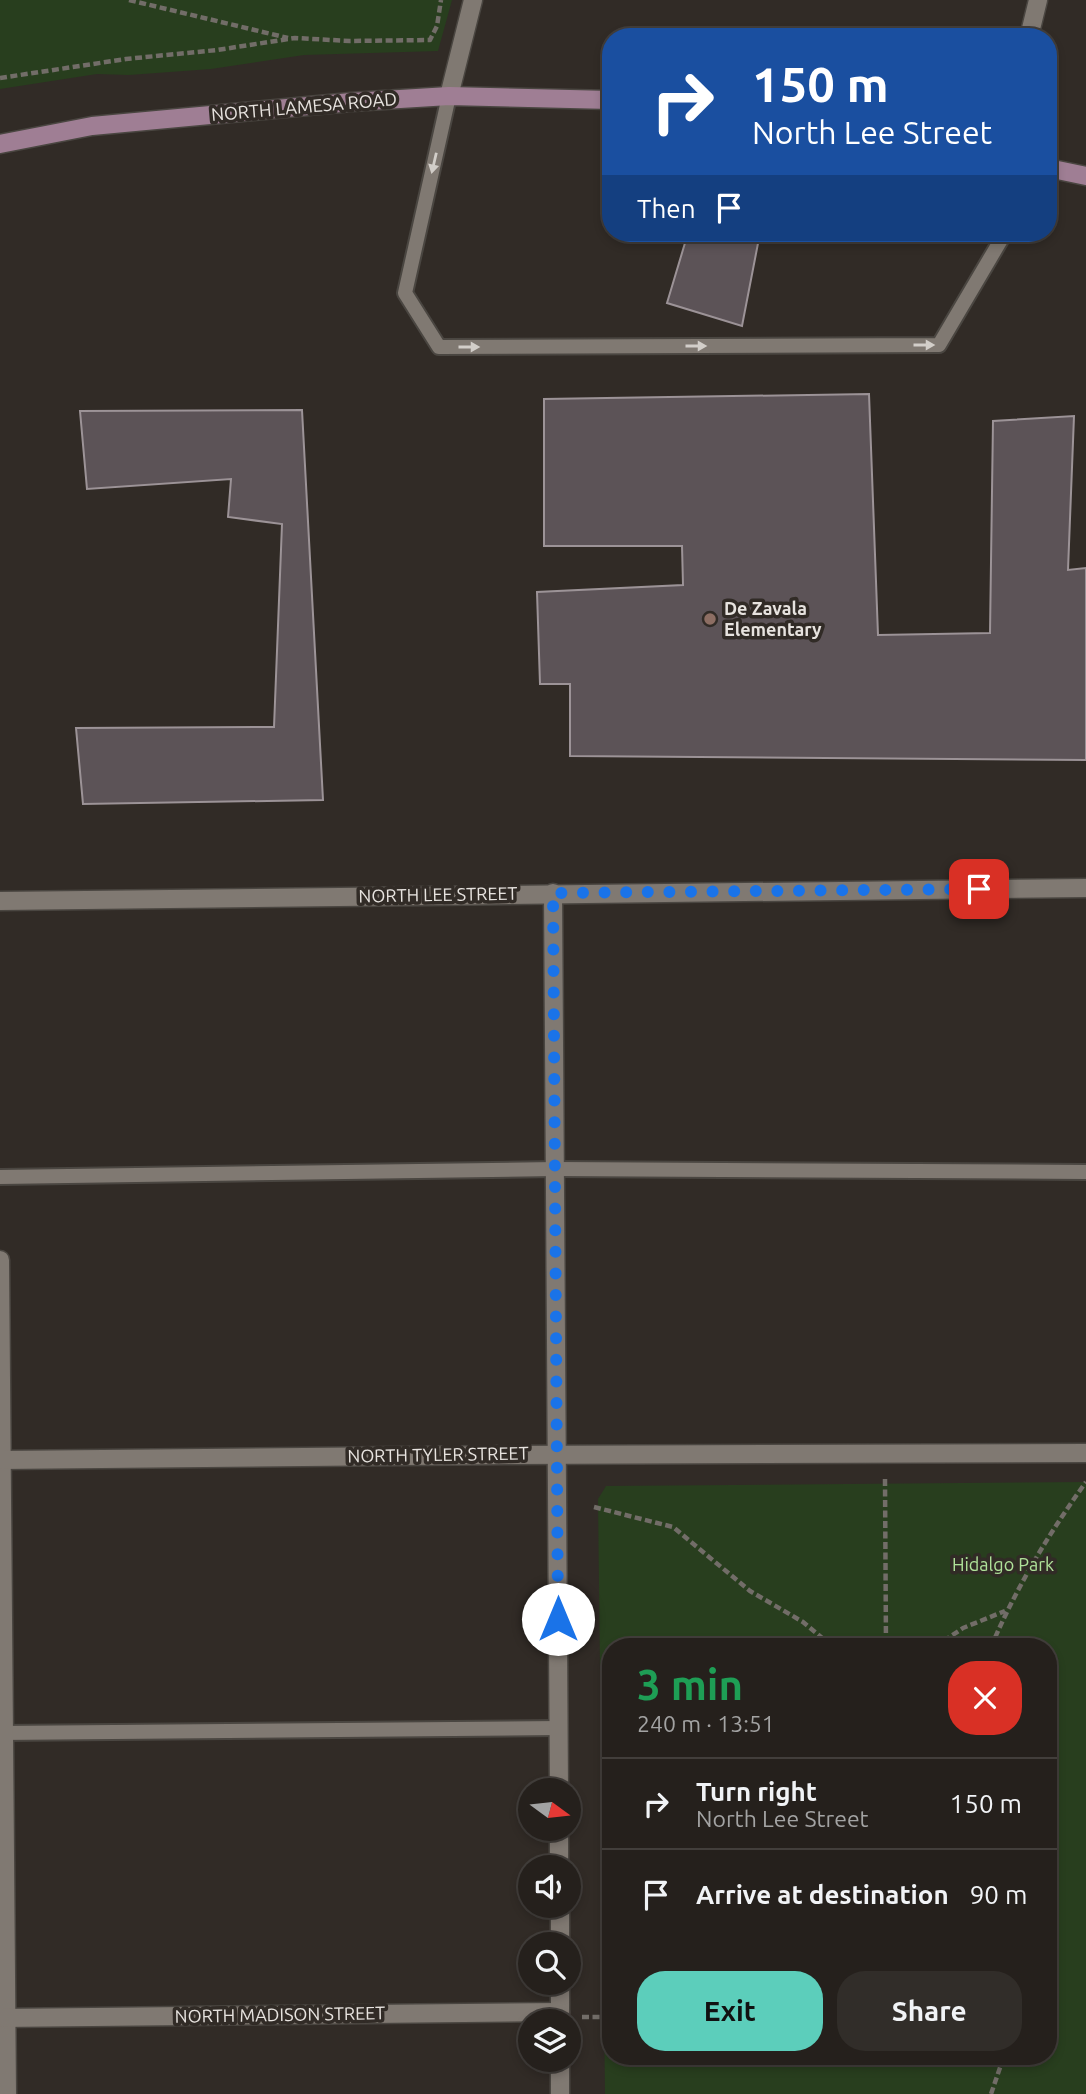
<!DOCTYPE html>
<meta charset="utf-8">
<style>
body{margin:0;font-family:Ubuntu,sans-serif;background:#312d29;color:#f1f3f6;height:100vh;display:flex;flex-direction:column;font-size:26px;white-space:nowrap}
*{box-sizing:border-box;margin:0}
p{font-size:23px;color:#a3a3a3}
.icon{flex:none;width:38px;height:38px;fill:none;stroke:currentColor;stroke-width:2;stroke-linecap:round;stroke-linejoin:round}
.map{position:relative;flex:1;overflow:hidden}
.details{position:absolute;left:602px;top:1638px;width:455px;height:427px;display:flex;flex-direction:column;background:#25201c;border-radius:28px;box-shadow:0 4px 10px #0003,0 0 0 2px #423e3b}
.details>*{flex:none}
.guide{position:absolute;left:602px;top:28px;width:455px;height:214px;border-radius:28px;box-shadow:0 4px 10px #0003,0 0 0 2px #423e3b;background:#1a4fa0;color:#fff;overflow:hidden}
.needle{width:46px;rotate:105deg}
.tools{position:absolute;left:518px;top:1778px;display:grid;gap:14px}
.tools a{display:grid;place-items:center;width:63px;height:63px;border-radius:50%;background:#25201c;box-shadow:0 4px 10px #0003,0 0 0 2px #423e3b;font-size:35px}
.pin{position:absolute;display:grid;place-items:center;width:60px;height:60px;color:#fff;margin:-30px;border-radius:14px;box-shadow:0 4px 10px #0006}
.me{position:absolute;width:77px;margin:-38px;rotate:0deg;stroke-linejoin:round;filter:drop-shadow(0 0 5px #0008)}
.turn{display:flex;align-items:center;gap:24px;height:147px;padding:0 35px;font-size:32px}
.turn .icon{width:91px;height:91px;stroke-width:2.5}
.turn b{display:block;font-size:49px;line-height:60px}
.then{display:flex;align-items:center;height:66px;padding:0 35px;background:#0003;gap:14px;font-size:26px}
.round{display:grid;place-items:center;flex:none;width:74px;height:74px;border-radius:28px;background:#312d29}
.head{display:flex;align-items:center;justify-content:space-between;height:119px;padding:0 35px}
h1{font-size:42px;font-weight:600;line-height:52px;color:#1e9e55}
.button{display:flex;gap:14px;margin-top:auto;padding:14px 35px}
.button a{flex:1;height:80px;border-radius:28px;background:#5ccebb;color:#111;font-size:28px;font-weight:600;line-height:80px;text-align:center}
.button a+a{background:#312d29;color:#f1f3f6}
ul{padding:0;list-style:none}
li{display:flex;align-items:center;gap:21px;height:91px;padding:0 35px;border-top:2px solid #423e3b}
li div{flex:1}
li b{display:block;font-size:26px}
li em{font-style:normal}
.map>svg:first-child{display:block}
.green{fill:#283e1e;fill-rule:evenodd}
.building{fill:#5c5357;stroke:#9c9397;stroke-width:2}
.lines{fill:none;stroke-linecap:round;stroke-linejoin:round}
.service-casing{stroke:#4a4641;stroke-width:18}
.minor-casing{stroke:#4a4641;stroke-width:21}
.tertiary-casing{stroke:#4a4641;stroke-width:21}
.secondary-casing{stroke:#4a4641;stroke-width:21}
.path{stroke:#726d68;stroke-width:4.5;stroke-dasharray:7 3.5;stroke-linecap:butt}
.service{stroke:#807972;stroke-width:14}
.minor{stroke:#807972;stroke-width:18}
.tertiary{stroke:#807972;stroke-width:18}
.secondary{stroke:#9f7e94;stroke-width:18}
.oneway{fill:#d2cec9}
.route{stroke:#1a73e8;stroke-width:12;stroke-dasharray:0 21.6}
.education-dot{fill:#8d6e63;stroke:#312b26;stroke-width:2.5}
.labels{text-anchor:middle;stroke-width:7;stroke-linejoin:round;paint-order:stroke}
.street-label{font-size:18px;fill:#e7e3df;stroke:#312b26}
.poi-label{font-size:18px;font-weight:bold;fill:#e7e3df;stroke:#312b26;text-anchor:start}
.park-label{font-size:18px;fill:#afe199;stroke:#312b26}
</style>
<div class="map">
<svg width="1086" height="2094" viewBox="0 0 1086 2094">
<rect width="100%" height="100%" fill="#312b26"/>
<!-- green -->
<g class="green">
<polygon points="0,0 452,0 438,51 304,55 211,69 129,75 97,74 0,89"/>
<path d="M1086,1482V2094H605L598,1499L606,1486ZM611,1647H1048V2056H611Z"/>
</g>
<!-- building -->
<g class="building">
<polygon points="688,233 760,233 742,326 667,303"/>
<polygon points="869,394 878,635 990,633 993,421 1074,416 1068,570 1086,568 1086,760 570,756 570,684 540,684 537,592 683,585 682,546 544,546 544,399"/>
<polygon points="302,410 323,800 83,804 76,728 274,727 282,524 228,517 231,479 87,489 80,411"/>
</g>
<g class="lines">
<defs>
<g id="service">
<polyline points="449,96 405,293 439,347 939,345 1005,233"/>
<polyline points="0,1177 555,1169 1086,1172"/>
<polyline points="0,1733 559,1728"/>
</g>
<g id="minor">
<polyline points="1029,37 1038,0"/>
<polyline points="553,893 559,1790"/>
<polyline points="0,901 1086,888"/>
<polyline points="0,1260 7,2094"/>
<polyline points="0,1460 505,1455 1086,1453"/>
<polyline points="559,1829 559,1867"/>
<polyline points="560,1906 560,1944"/>
<polyline points="560,1983 560,2021"/>
<polyline points="0,2018 560,2012"/>
<polyline points="560,2060 560,2094"/>
</g>
<polyline id="tertiary" points="449,96 473,0"/>
<g id="secondary">
<polyline points="0,144 92,126 351,102 449,96 611,100"/>
<polyline points="1048,168 1086,176"/>
</g>
</defs>
<!-- service casing -->
<use href="#service" class="service-casing"/>
<!-- minor casing -->
<use href="#minor" class="minor-casing"/>
<!-- tertiary casing -->
<use href="#tertiary" class="tertiary-casing"/>
<!-- secondary casing -->
<use href="#secondary" class="secondary-casing"/>
<!-- path -->
<g class="path">
<polyline points="129,0 288,38"/>
<polyline points="0,78 126,59 217,50 295,38 350,41 430,40 437,26 441,0"/>
<polyline points="885,1479 886,1647"/>
<polyline points="594,1507 673,1527 750,1591 803,1622 833,1647"/>
<polyline points="815,1647 820,1636"/>
<polyline points="935,1647 963,1628 1005,1611"/>
<path d="M991,1647C1016,1588 1049,1533 1086,1482"/>
<polyline points="582,2017 611,2017"/>
<polyline points="991,2094 1004,2056"/>
</g>
<!-- service -->
<use href="#service" class="service"/>
<!-- minor -->
<use href="#minor" class="minor"/>
<!-- tertiary -->
<use href="#tertiary" class="tertiary"/>
<!-- secondary -->
<use href="#secondary" class="secondary"/>
</g>
<!-- one-way arrows -->
<defs><path id="oneway-solid" d="M-6-.8H1V-3.2L6.5 0L1 3.2V.8H-6Z" transform="scale(1.75)"/></defs>
<g class="oneway">
<use href="#oneway-solid" transform="translate(434 163) rotate(103)"/>
<use href="#oneway-solid" transform="translate(924 345)"/>
<use href="#oneway-solid" transform="translate(696 346)"/>
<use href="#oneway-solid" transform="translate(469 347)"/>
</g>
<g class="lines">
<!-- route -->
<polyline class="route" points="558,1619 553,893 979,889"/>
</g>
<!-- markers -->
<circle class="education-dot" cx="710" cy="619" r="7"/>
<g class="labels">
<!-- street labels -->
<g class="street-label">
<text transform="translate(304 107) rotate(-5)" y="6">NORTH LAMESA ROAD</text>
<text transform="translate(438 895) rotate(-1)" y="6">NORTH LEE STREET</text>
<text transform="translate(438 1455) rotate(-1)" y="6">NORTH TYLER STREET</text>
<text transform="translate(280 2015) rotate(-1)" y="6">NORTH MADISON STREET</text>
</g>
<!-- poi labels -->
<g class="poi-label">
<text x="724" y="615">De Zavala<tspan x="724" dy="21">Elementary</tspan></text>
</g>
<!-- park labels -->
<g class="park-label">
<text x="1003" y="1571">Hidalgo Park</text>
</g>
</g>
</svg>
<div class="tools">
<a><svg class="needle" viewBox="-14 -14 28 28"><path d="M0-13l5 13h-10z" fill="#e53935"/><path d="M0 13l5-13h-10z" fill="#a3a3a3"/></svg></a>
<a><svg class="icon" aria-label="sound" viewBox="0 0 24 24"><path d="M4 9h4l5-4v14l-5-4H4zM17 9q2 3 0 6"/></svg></a>
<a><svg class="icon" aria-label="search" viewBox="0 0 24 24"><circle cx="10" cy="10" r="6"/><path d="M15 15l6 6"/></svg></a>
<a><svg class="icon" aria-label="layers" viewBox="0 0 24 24"><path d="M12 4l9 5-9 5-9-5zM3 14l9 5 9-5"/></svg></a>
</div>
<div class="pin" style="left:979px;top:889px;background:#d93025"><svg class="icon" aria-label="arrive" viewBox="0 0 24 24"><path d="M6 21V4h12l-3 4 3 4H6"/></svg></div>
<svg class="me" style="left:558px;top:1619px" viewBox="-20 -20 40 40"><circle r="19" fill="#fff"/><path d="M0-13L10 11 0 6-10 11z" fill="#1a73e8"/></svg>
<div class="guide">
<div class="turn"><svg class="icon" aria-label="right" viewBox="0 0 24 24"><path d="M7 20v-9h11M14 6l5 5-5 5"/></svg><div><b>150 m</b>North Lee Street</div></div>
<div class="then">Then<svg class="icon" aria-label="arrive" viewBox="0 0 24 24"><path d="M6 21V4h12l-3 4 3 4H6"/></svg></div>
</div>
<section class="details">
<div class="head"><div><h1>3 min</h1><p>240 m · 13:51</p></div><a class="round" style="background:#d93025;color:#fff"><svg class="icon" aria-label="close" viewBox="0 0 24 24"><path d="M6 6l12 12M18 6L6 18"/></svg></a></div>
<ul>
<li><svg class="icon" aria-label="right" viewBox="0 0 24 24"><path d="M7 20v-9h11M14 6l5 5-5 5"/></svg><div><b>Turn right</b><p>North Lee Street</p></div><em>150 m</em></li>
<li><svg class="icon" aria-label="arrive" viewBox="0 0 24 24"><path d="M6 21V4h12l-3 4 3 4H6"/></svg><div><b>Arrive at destination</b></div><em>90 m</em></li>
</ul>
<div class="button"><a>Exit</a><a>Share</a></div>
</section>
</div>
